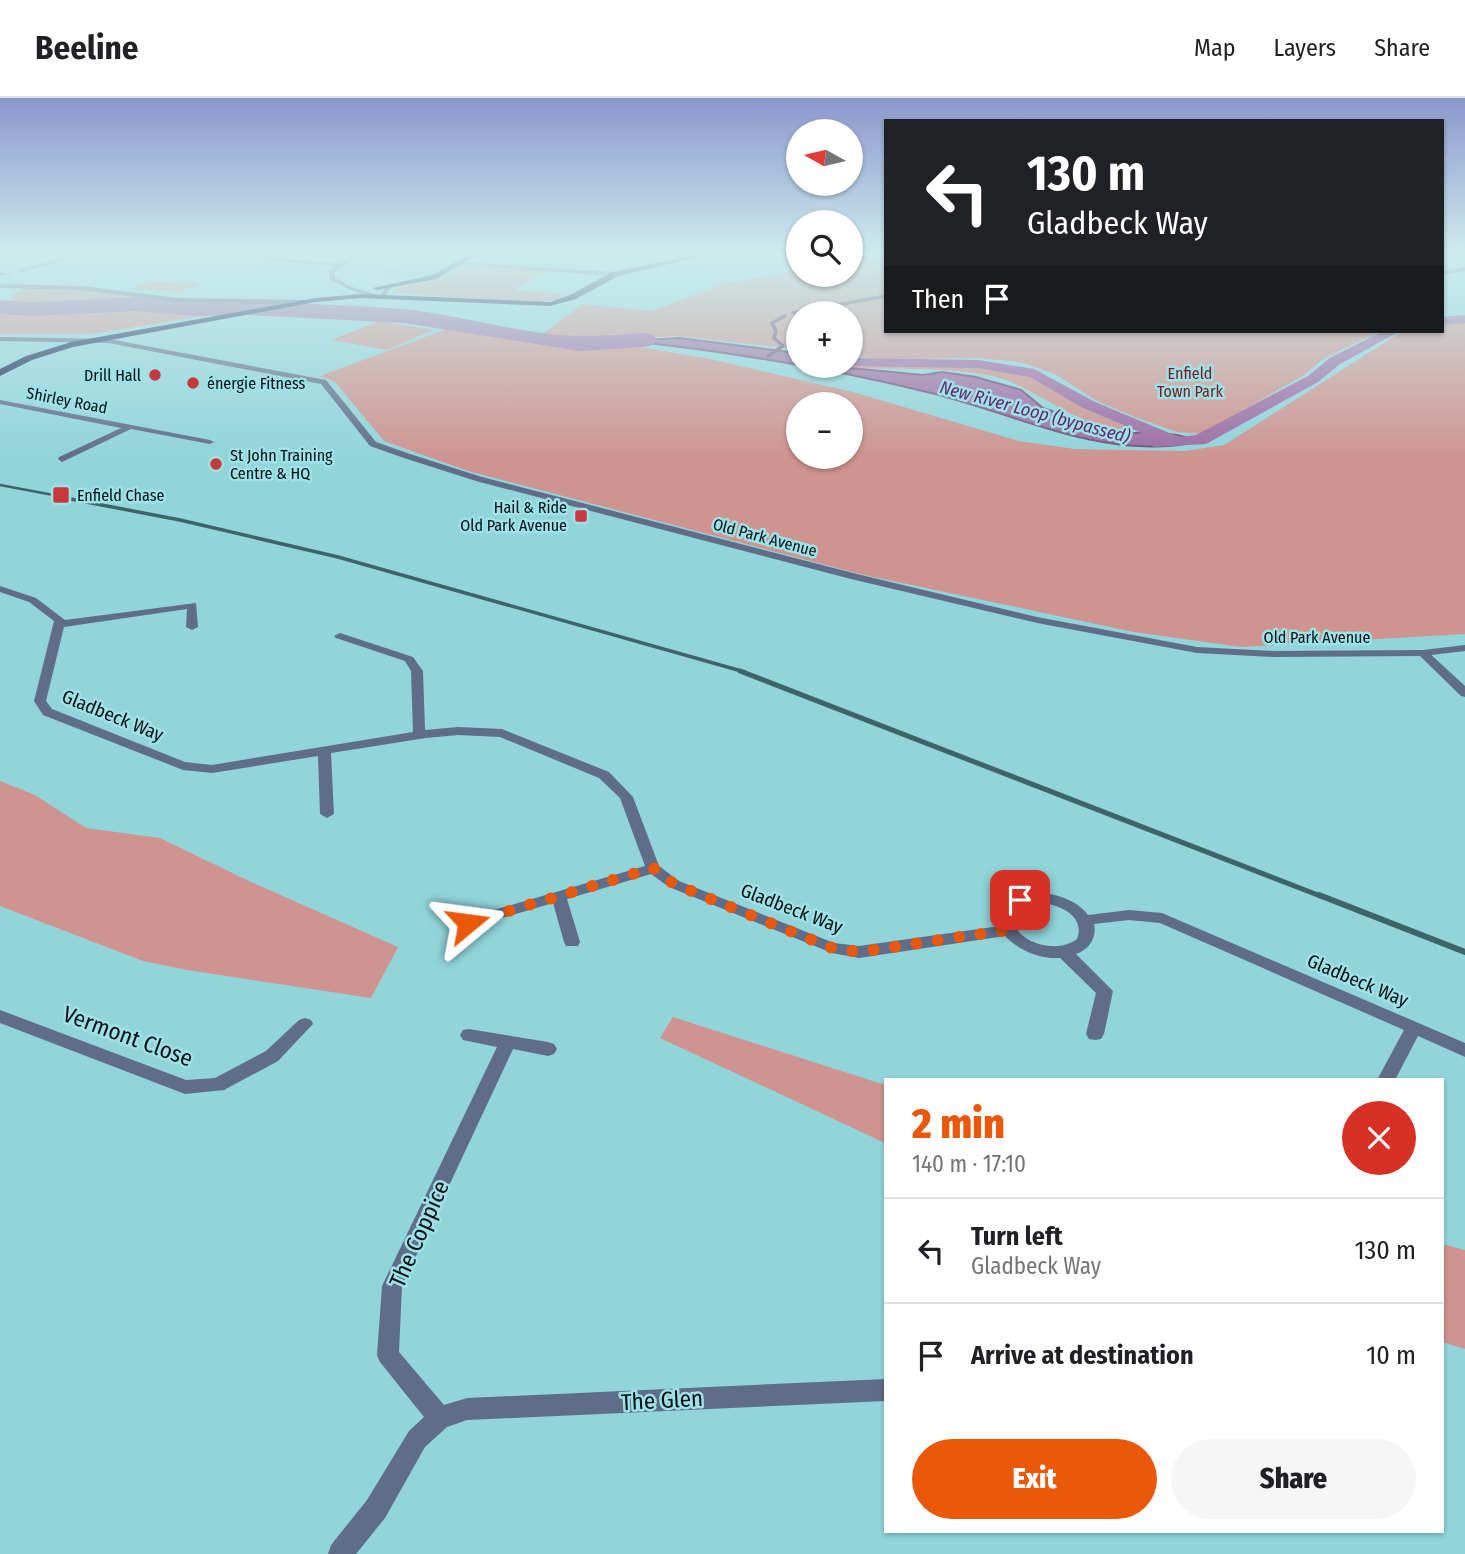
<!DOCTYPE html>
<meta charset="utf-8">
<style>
body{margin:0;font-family:"Fira Sans Condensed",sans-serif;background:#f6f6f6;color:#202124;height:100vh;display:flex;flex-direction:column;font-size:26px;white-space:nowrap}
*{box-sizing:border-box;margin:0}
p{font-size:23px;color:#757577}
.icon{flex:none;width:38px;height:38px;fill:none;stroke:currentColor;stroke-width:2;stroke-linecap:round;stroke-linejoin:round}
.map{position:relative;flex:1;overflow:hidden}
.side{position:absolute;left:884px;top:980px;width:560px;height:455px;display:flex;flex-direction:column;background:#fff;border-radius:0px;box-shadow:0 2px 5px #0004}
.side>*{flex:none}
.top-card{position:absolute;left:884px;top:21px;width:560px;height:214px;border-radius:0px;box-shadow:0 2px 5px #0004;background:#202124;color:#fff;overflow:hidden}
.needle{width:46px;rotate:278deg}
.controls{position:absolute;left:786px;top:21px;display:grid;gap:14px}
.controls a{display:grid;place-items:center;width:77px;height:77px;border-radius:50%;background:#fff;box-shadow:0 2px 5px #0004;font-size:35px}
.pin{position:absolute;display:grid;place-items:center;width:60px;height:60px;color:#fff;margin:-30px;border-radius:14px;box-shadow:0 4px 10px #0006}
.me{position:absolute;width:77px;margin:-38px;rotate:74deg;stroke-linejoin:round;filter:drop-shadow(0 0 5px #0008)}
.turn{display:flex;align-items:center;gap:24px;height:147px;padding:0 28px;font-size:32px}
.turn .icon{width:91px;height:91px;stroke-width:2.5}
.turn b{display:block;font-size:49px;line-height:60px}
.then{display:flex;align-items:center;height:66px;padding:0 28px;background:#0003;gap:14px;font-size:26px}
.round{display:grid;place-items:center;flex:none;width:74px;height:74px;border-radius:37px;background:#f6f6f6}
.overview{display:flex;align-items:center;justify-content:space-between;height:119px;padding:0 28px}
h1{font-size:42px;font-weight:800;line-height:52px;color:#ea580c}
.action{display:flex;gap:14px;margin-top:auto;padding:14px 28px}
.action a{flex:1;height:80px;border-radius:42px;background:#ea580c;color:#fff;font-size:28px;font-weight:800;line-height:80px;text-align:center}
.action a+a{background:#f6f6f6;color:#202124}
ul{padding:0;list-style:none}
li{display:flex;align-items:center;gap:21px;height:105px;padding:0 28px;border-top:2px solid #e0e0e0}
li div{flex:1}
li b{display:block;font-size:26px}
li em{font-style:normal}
header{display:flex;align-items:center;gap:42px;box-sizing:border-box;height:98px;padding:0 35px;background:#fff;border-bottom:2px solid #e0e0e0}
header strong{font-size:33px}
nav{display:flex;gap:38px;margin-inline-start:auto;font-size:24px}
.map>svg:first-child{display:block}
.built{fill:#7cc7ce}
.green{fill:#cf948f;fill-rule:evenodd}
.water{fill:#9e6ca3;stroke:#6f5178;stroke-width:2}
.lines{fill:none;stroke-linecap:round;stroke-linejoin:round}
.stream{stroke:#6f5178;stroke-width:3.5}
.canal{fill:#9e6ca3;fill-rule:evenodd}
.river{fill:#9e6ca3;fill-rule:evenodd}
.minor{fill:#606d88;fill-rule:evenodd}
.tertiary{fill:#606d88;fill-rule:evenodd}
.primary{fill:#112551;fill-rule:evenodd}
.rail-far3{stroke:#3e6468;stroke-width:2.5}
.rail-far2{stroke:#3e6468;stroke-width:3.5}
.rail-far1{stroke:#3e6468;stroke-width:5}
.rail{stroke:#3e6468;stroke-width:6}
.route{stroke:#ea580c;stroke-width:12;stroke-dasharray:0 21.6}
.poi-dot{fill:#c8393d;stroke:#9ee1e7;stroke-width:2.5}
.labels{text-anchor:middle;stroke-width:5;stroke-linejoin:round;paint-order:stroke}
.far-park-label{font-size:16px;fill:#7b1b20;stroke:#9ee1e7}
.far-poi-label{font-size:16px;fill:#001114;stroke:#9ee1e7;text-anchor:start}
.far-street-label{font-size:16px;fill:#001114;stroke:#9ee1e7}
.far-water-label{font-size:18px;font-style:italic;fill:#65266c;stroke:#9ee1e7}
.street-label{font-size:19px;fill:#001114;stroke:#9ee1e7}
.near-street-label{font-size:23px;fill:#001114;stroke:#9ee1e7}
</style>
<header>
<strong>Beeline</strong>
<nav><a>Map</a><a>Layers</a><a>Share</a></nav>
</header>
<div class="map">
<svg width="1465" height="1456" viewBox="0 0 1465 1456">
<rect width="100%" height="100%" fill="#91d4da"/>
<!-- built -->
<g class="built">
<polygon points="413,156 466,156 427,179 386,177 400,164"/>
<polygon points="485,156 604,156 596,158 582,171 471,165"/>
</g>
<!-- green -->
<g class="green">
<polygon points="862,156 885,156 886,233 1381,233 1323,261 1304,277 1202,336 1177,334 1135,319 1097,303 1055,276 1020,264 978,260 883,261 851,258 850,215 798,215 798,251 676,238 602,243 543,236 582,206 652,213 725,185 798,172 798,177 850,177 851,161"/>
<path d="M464,168L548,173C537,181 527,182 514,192L564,196L556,201L528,205L392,194L399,190L443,180Z"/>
<polygon points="152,183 199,186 180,194 131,191"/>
<polygon points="23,190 80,191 164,202 285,205 91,236 0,236 0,214 10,211 8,208 15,195"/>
<polygon points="379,223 433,232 387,252 331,242"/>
<path d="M1465,223V536L1241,549L1134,534L860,476L468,373L384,343L335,284L320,278L452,229L546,246L634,248L710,261L853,294L1019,343L1075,351L1185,353L1224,347L1403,233H1442V225ZM798,306H850V359H798Z"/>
<path d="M851,266C910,272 972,260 1031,278C1049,283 1061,297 1076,306C1095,316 1115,324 1135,332C1099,341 1040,294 1006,282C960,266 882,274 830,268Z"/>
<polygon points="0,683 35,697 86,730 160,740 251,784 398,849 371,900 187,872 143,863 0,808"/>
<polygon points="673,919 885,987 885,1045 660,940"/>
<polygon points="1442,1146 1465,1152 1465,1251 1442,1244"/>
</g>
<!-- water -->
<path class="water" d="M679,240L797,255L793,260L798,263V268H829L923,277L942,274L976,279L1021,292L1043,310L1101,329L1126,336L1144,334L1177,337L1200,343C1107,365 1018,316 931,295C838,272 742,256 648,245L645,242Z"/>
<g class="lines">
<!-- stream -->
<g class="stream">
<polyline points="793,215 886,198"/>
<polyline points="768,258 783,248 774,240 776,233 772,225 785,218"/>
</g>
<!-- canal -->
<g class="canal">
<polygon points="1465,217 1465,225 1442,227 1442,219"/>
<polygon points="1383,233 1400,233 1340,266 1318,284 1206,346 1153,349 1151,345 1156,341 1083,310 1030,279 978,270 848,268 850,268 850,260 978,262 1034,271 1095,304 1179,339 1196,337 1308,278 1330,260"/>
</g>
<!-- river -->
<path class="river" d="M136,199C224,207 314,203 402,211C452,216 500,230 549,236C581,240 613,237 645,235L653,237L657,242L653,247L645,249L580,253L404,225L251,217L196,218L136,213L32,218L0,216V202L32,204Z"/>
<!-- minor -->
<g class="minor">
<polygon points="74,156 81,156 69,162 20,174 17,172"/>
<polygon points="265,156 271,156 269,159 338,165 355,156 362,156 335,174 335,180 352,189 384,199 381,201 348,191 330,182 329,174 334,168 269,163 262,160"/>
<polygon points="457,164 615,174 618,176 615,178 455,167"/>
<polygon points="1465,169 1465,173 1442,177 1442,173"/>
<polygon points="0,174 13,176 0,178"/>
<polygon points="0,186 82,188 178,200 304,202 307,204 304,206 178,204 82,192 0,190"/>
<polygon points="0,302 210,342 214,344 210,346 131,331 62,364 58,361 59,359 121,330 0,306"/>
<path d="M0,488L36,500L65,522L196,505L198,529L192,532L186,529L187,511L64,529L46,603L52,611L185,664L212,667L413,634L411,573L405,563L336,540L334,538L340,535L413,559L423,573L425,632L458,629L502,631L609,674L633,699L659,768L679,783L834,845L859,848L1000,828L998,825C1004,783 1068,790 1088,817L1129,812L1162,815L1465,945V959L1418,938L1395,982H1377L1404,932L1160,825L1129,822L1094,826C1097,840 1089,852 1076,856L1113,893L1104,936L1101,941L1095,942L1089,941L1086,936L1096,895L1060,860C1039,861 1020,853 1005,838L859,860L832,855L669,789L651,776L567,801L580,844L578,848H566L564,844L553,805L468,830L463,829L460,825L463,821L645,768L620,700L599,680L500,639L458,637L426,640L331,655L334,716L327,720L320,716L318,658L212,675L183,672L43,617L34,603L54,523L29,504L0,494ZM1037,804C1057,806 1086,816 1077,841C1046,865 980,823 1037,804Z"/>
<polygon points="1423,552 1427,553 1465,588 1465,599 1461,598 1419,557 1419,553"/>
<polygon points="0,912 186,982 215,980 266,953 299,922 305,920 311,922 313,926 278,963 224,992 185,996 0,925"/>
<polygon points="469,931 548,944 554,946 557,951 554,956 548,958 513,951 402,1188 399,1254 444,1307 467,1300 886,1281 886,1303 467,1322 447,1329 425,1349 385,1420 356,1456 328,1456 331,1447 367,1402 409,1333 424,1319 380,1264 377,1257 382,1188 497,949 463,942 460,937 463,932"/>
</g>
<!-- tertiary -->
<g class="tertiary">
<polygon points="387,188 392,189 383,200 379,200"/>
<polygon points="0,239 109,241 326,282 376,344 410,356 482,379 857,476 1037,519 1197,549 1274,553 1423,552 1465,547 1465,553 1423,558 1274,559 1197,555 1037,525 851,481 476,383 404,360 370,348 321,286 109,245 0,243"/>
</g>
<!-- primary -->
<g class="primary">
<polygon points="470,156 478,156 437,181 377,192 373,190 432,177"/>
<polygon points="700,156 713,156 618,178 576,201 550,208 361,200 316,204 73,249 32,262 0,278 0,271 26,258 71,244 316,200 361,196 550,204 570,197 612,174"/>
</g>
<!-- rail-far3 -->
<polyline class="rail-far3" points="0,387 64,399"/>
<!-- rail-far2 -->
<polyline class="rail-far2" points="55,398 180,422 338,459 745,574"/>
<!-- rail-far1 -->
<polyline class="rail-far1" points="740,573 1323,799"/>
<!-- rail -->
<polyline class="rail" points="1319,797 1465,854"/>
</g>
<!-- sky -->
<linearGradient id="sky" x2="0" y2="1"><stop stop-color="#8a97cc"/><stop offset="0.43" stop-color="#ceecee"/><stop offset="1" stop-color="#ceecee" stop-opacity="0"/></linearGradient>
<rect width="1465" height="360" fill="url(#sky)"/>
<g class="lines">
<!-- route -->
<path class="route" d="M468,825L653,770L674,786L832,850L859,854L1007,832C1003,817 1007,810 1020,802"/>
</g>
<!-- markers -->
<g class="poi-dot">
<circle cx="155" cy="277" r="7"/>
<circle cx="193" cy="285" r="7"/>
<circle cx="216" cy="366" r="7"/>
<rect x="52" y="388" width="18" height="18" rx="3.5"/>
<rect x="574" y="411" width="14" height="14" rx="3.5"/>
</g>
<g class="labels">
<!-- far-park labels -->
<g class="far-park-label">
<text x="1190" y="281">Enfield<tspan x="1190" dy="18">Town Park</tspan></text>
</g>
<!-- far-poi labels -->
<g class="far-poi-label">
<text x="141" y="283" text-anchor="end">Drill Hall</text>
<text x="207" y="291">énergie Fitness</text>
<text x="230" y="363">St John Training<tspan x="230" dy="18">Centre &amp; HQ</tspan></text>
<text x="77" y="403">Enfield Chase</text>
<text x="567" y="415" text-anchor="end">Hail &amp; Ride<tspan x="567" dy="18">Old Park Avenue</tspan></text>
</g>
<!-- far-street labels -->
<g class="far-street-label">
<text transform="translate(67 302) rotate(11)" y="6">Shirley Road</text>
<text transform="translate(765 439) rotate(15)" y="6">Old Park Avenue</text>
<text x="1317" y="545">Old Park Avenue</text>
</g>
<!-- far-water labels -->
<g class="far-water-label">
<text transform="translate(1035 314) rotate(15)" y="6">New River Loop (bypassed)</text>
</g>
<!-- street labels -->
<g class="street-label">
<text transform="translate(113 617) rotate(22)" y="7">Gladbeck Way</text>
<text transform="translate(792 810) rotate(21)" y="7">Gladbeck Way</text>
<text transform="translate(1358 882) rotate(23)" y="7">Gladbeck Way</text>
</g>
<!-- near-street labels -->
<g class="near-street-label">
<text transform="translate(128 938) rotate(20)" y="8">Vermont Close</text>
<text transform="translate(419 1136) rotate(-66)" y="8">The Coppice</text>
<text transform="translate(662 1302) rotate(-3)" y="8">The Glen</text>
</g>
</g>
</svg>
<div class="controls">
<a><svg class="needle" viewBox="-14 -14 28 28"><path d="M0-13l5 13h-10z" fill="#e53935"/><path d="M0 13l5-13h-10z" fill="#757577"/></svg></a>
<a><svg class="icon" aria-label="search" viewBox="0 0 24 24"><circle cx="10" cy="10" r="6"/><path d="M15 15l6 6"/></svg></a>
<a>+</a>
<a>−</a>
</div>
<div class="pin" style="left:1020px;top:802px;background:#d93025"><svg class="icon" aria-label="arrive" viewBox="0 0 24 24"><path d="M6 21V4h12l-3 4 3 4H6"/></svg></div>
<svg class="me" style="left:468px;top:825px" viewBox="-20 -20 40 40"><path d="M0-17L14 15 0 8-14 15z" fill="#ea580c" stroke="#fff" stroke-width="4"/></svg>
<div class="top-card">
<div class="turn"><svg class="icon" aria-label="left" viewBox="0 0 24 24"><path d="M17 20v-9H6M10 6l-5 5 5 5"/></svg><div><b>130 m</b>Gladbeck Way</div></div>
<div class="then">Then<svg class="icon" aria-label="arrive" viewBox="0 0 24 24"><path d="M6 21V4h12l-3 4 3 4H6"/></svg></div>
</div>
<section class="side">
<div class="overview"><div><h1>2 min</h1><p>140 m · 17:10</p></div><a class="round" style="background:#d93025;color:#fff"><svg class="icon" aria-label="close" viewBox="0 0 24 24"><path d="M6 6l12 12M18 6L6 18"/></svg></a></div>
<ul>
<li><svg class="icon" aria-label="left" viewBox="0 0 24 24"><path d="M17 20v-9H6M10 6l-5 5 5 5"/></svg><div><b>Turn left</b><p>Gladbeck Way</p></div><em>130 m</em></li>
<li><svg class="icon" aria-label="arrive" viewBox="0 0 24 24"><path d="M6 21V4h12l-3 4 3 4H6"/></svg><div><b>Arrive at destination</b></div><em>10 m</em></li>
</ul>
<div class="action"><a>Exit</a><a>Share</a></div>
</section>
</div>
